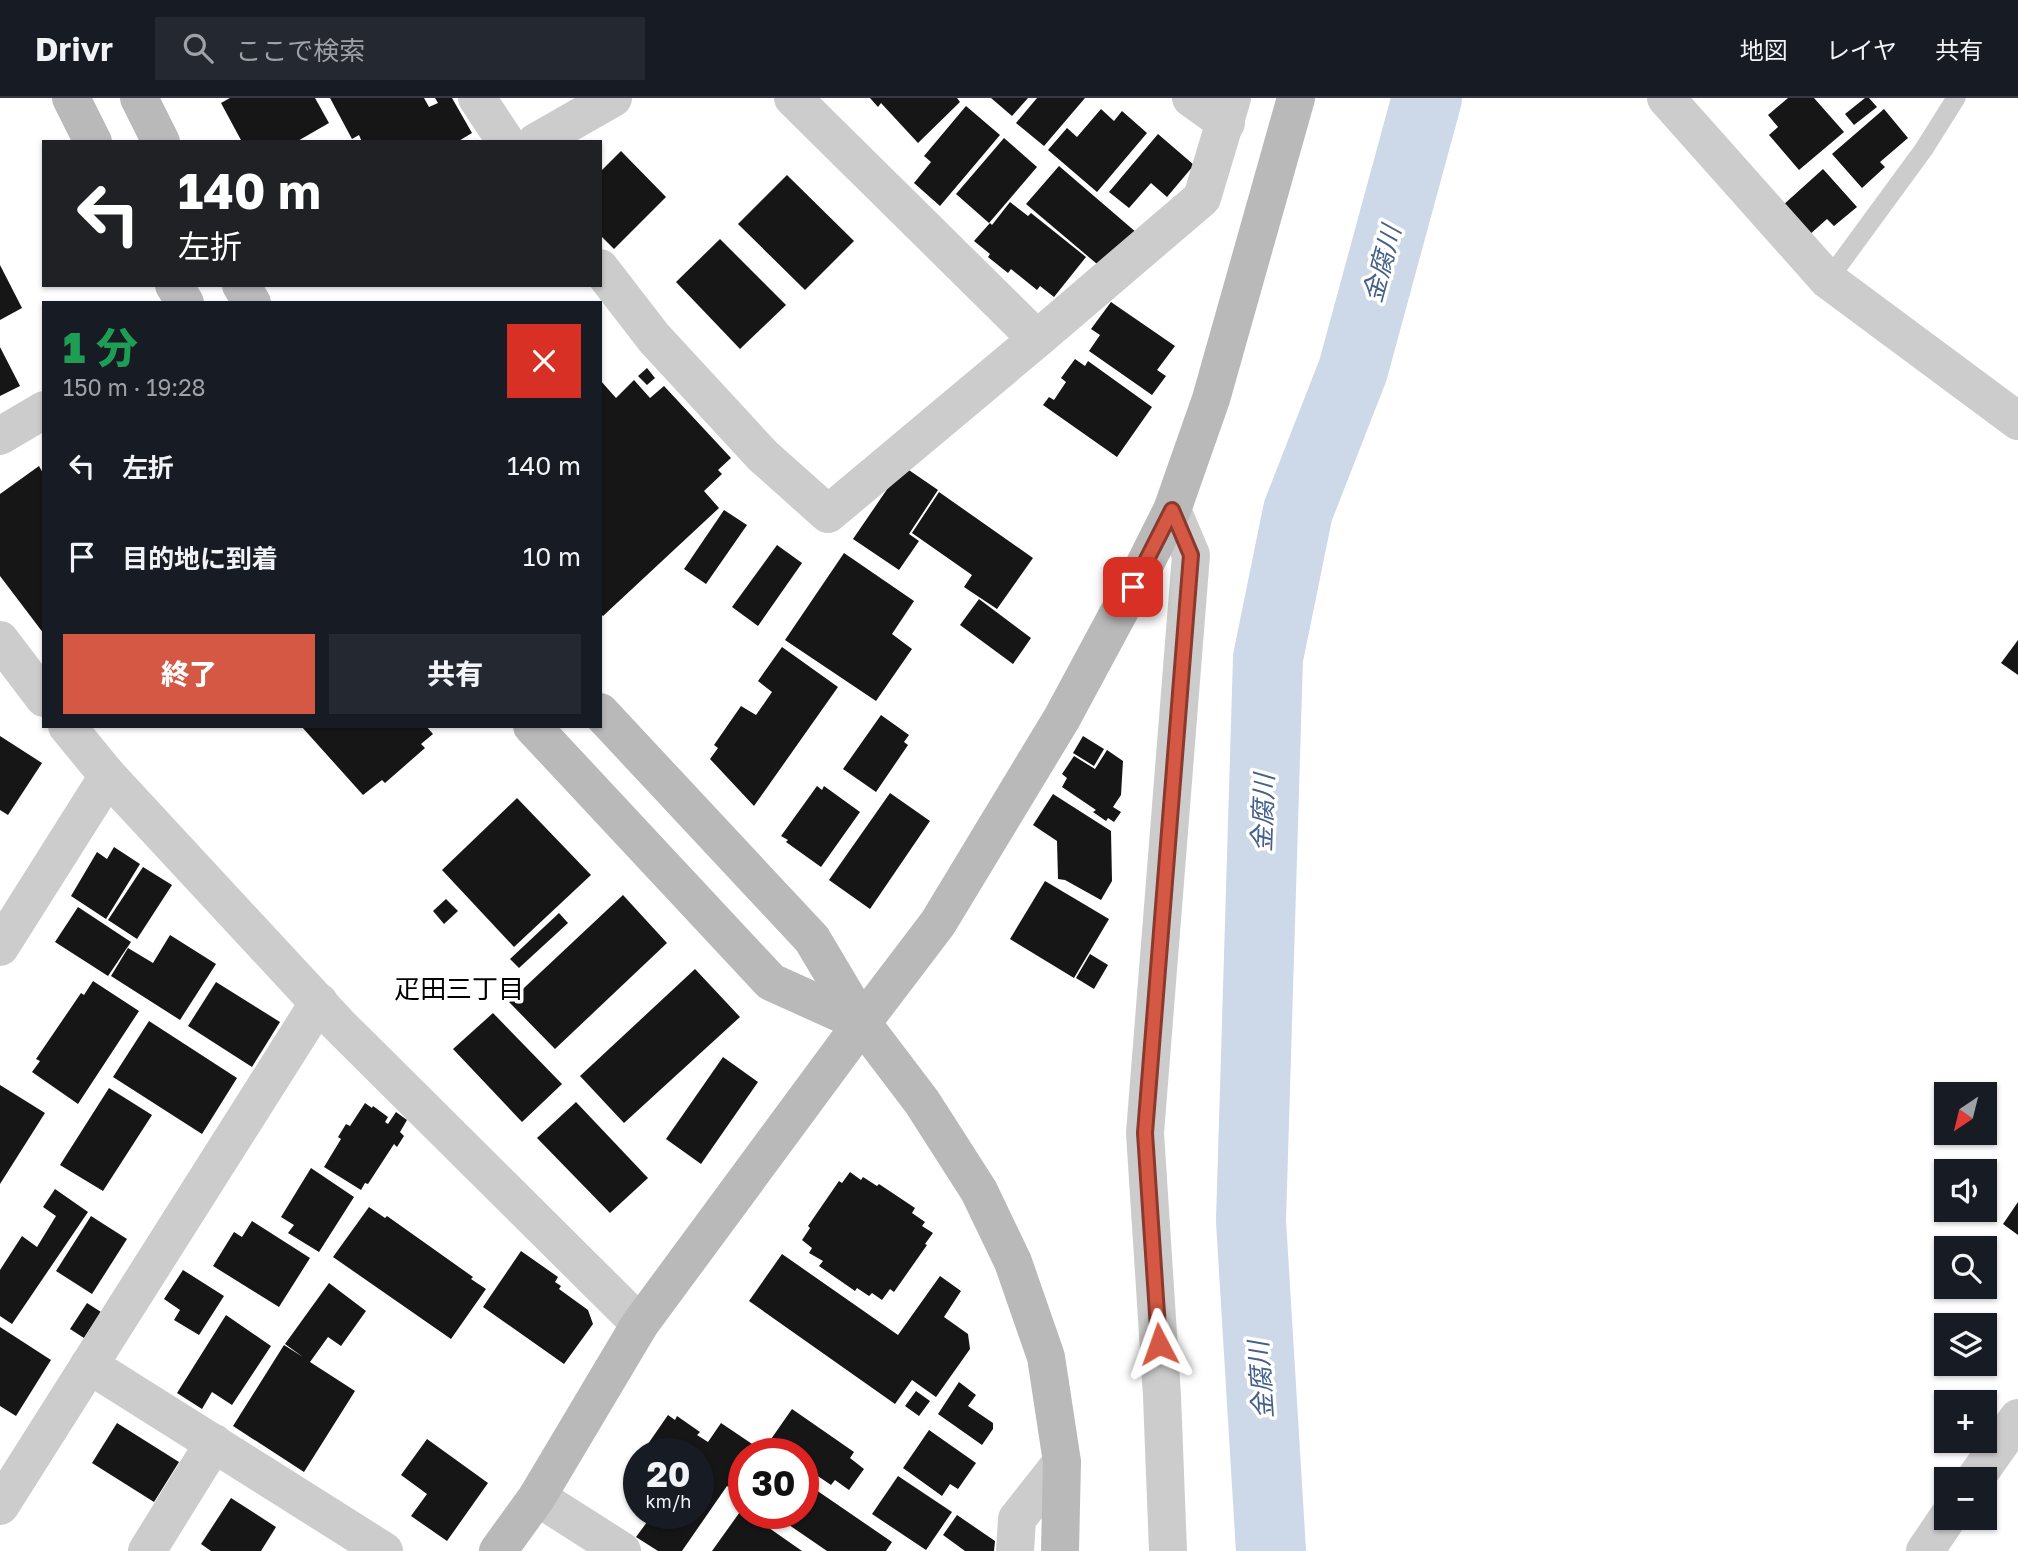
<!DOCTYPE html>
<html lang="ja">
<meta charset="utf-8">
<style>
body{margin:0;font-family:"Golos Text","Noto Sans JP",sans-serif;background:#242831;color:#f1f3f6;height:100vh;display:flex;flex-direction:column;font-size:26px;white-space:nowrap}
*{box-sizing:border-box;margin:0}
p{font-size:23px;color:#9ea1a6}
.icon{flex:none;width:38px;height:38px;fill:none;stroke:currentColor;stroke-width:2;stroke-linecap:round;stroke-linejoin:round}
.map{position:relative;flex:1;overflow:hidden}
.sheet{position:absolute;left:42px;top:203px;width:560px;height:427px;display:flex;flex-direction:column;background:#171b24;border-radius:0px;box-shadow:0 2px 5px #0004}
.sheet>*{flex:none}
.guide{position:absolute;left:42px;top:42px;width:560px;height:147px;border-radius:0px;box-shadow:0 2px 5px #0004;background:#202124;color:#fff;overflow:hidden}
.needle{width:46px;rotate:215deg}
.controls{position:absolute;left:1934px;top:984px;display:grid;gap:14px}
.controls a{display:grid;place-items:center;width:63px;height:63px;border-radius:0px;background:#171b24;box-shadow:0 2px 5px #0004;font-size:35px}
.speed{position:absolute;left:623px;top:1340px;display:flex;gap:14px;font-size:35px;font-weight:700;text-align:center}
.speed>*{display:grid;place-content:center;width:91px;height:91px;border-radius:50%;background:#171b24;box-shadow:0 2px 5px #0004;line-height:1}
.speed small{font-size:18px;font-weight:400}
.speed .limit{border:10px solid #d22;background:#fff;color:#111}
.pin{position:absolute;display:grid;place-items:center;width:60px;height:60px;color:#fff;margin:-30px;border-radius:14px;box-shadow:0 4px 10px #0006}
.me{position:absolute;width:77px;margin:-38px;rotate:356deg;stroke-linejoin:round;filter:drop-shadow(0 0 5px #0008)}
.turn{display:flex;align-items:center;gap:24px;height:147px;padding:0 21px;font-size:32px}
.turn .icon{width:91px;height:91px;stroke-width:2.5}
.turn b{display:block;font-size:49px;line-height:60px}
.round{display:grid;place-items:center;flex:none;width:74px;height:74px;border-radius:0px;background:#242831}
.head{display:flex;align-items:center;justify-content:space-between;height:119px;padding:0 21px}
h1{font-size:42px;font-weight:800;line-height:52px;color:#1e9e55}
.action{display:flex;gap:14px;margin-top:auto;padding:14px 21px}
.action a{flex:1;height:80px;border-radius:0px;background:#d45843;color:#fff;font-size:28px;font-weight:800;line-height:80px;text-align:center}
.action a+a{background:#242831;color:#f1f3f6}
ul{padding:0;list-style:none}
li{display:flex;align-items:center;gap:21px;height:91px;padding:0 21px}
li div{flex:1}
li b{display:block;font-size:26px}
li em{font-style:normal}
header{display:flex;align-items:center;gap:42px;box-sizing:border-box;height:98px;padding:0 35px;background:#171b24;border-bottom:2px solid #363941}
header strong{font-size:33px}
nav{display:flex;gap:38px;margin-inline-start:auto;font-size:24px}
.search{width:490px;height:63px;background:#242831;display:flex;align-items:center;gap:18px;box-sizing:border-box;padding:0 24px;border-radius:0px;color:#9ea1a6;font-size:26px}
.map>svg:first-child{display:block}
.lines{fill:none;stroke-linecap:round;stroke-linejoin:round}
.river{stroke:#cdd8e9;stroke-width:70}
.building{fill:#161616}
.lane{stroke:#ccc;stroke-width:19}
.street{stroke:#ccc;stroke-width:38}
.secondary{stroke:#b9b9b9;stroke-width:38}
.route-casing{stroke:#8a392c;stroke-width:18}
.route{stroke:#d45843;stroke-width:12}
.labels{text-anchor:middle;stroke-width:7;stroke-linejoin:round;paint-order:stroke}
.water-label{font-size:26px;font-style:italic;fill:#456089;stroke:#fff}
.neighbourhood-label{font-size:26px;fill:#000;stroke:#fff}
</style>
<header>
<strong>Drivr</strong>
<div class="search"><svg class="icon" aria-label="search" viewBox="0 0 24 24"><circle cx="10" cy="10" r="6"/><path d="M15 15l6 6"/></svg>ここで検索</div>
<nav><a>地図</a><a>レイヤ</a><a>共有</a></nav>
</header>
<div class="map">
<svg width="2018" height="1453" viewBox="0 0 2018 1453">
<rect width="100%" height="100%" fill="#fff"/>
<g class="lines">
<!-- river -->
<polyline class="river" points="1271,1453 1251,1123 1268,560 1298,413 1353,272 1427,0"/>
</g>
<!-- building -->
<g class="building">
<polygon points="230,0 315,0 329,25 296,44 242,44 221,5"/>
<polygon points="330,0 424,0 429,9 438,5 435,0 452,0 472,35 457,44 362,44 359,37 352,41"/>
<polygon points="870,0 957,0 960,4 918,45 881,5 878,9"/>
<polygon points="991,0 1028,0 1012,18"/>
<polygon points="1037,0 1085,0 1044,48 1016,25"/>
<polygon points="1788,0 1814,0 1844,34 1799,72 1769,37 1778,29 1768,17"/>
<polygon points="1865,0 1869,0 1877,9 1854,27 1845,16"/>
<polygon points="966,8 1000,37 940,108 914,85 931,64 924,58"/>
<polygon points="1101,11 1114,23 1122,13 1147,35 1097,94 1048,52 1067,30 1077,39"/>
<polygon points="1884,11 1908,40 1880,64 1885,69 1862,90 1832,56"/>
<polygon points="1158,36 1194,67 1167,99 1151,85 1129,110 1109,94"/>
<polygon points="1004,40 1037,69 989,125 956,96"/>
<polygon points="621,53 666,99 614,151 600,137 600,74"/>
<polygon points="1059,68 1137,135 1097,166 1026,106"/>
<polygon points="1823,71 1857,109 1834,128 1827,121 1808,138 1782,108"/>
<polygon points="787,77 854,143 805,192 738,126"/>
<polygon points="1010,104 1028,118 1031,115 1086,159 1054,199 1040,188 1037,192 1011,171 1008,175 988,159 990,156 974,143 990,125 992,127"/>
<polygon points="720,141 786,207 740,251 676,184"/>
<polygon points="0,167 22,210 0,222"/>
<polygon points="1111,204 1175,248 1157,272 1166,278 1152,297 1089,253 1100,237 1091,231"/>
<polygon points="0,249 20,288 0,298"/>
<polygon points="1075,261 1085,268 1088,263 1152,309 1117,359 1043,307 1049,299 1054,302 1066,284 1061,280"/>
<polygon points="647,270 655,280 647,287 638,278"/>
<polygon points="600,282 616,300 634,282 650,300 664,288 731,360 718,372 722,376 704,393 719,410 603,518 600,515"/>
<polygon points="39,368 44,377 44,536 0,478 0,396"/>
<polygon points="903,368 938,392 909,436 919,443 899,472 853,441"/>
<polygon points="939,394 1033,460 997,511 964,489 972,477 912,435"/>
<polygon points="724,412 747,427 706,486 684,471"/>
<polygon points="777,447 802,465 758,528 732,509"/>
<polygon points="844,455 914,503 892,536 912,551 876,603 785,542"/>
<polygon points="979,501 1031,540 1013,566 960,527"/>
<polygon points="2018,542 2018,577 2001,565"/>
<polygon points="782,549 838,589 754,708 710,661 718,650 714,647 741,608 756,617 772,594 758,583"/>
<polygon points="881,617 909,637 904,644 908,647 876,694 843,671"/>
<polygon points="301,628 426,628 433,636 421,646 425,650 385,685 382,682 363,697"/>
<polygon points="0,638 42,665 8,717 0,712"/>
<polygon points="1083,638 1104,651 1094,668 1073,655"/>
<polygon points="1107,652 1123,663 1121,697 1113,709 1121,714 1114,724 1108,720 1106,723 1093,714 1096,712 1062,689 1067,680 1062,676 1074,658 1095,671"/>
<polygon points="817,688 822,692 824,688 860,714 821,769 786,744 788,742 781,738"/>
<polygon points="890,695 930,723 870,811 829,782"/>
<polygon points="1053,696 1111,733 1112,783 1101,802 1065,782 1058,781 1057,743 1033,727"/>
<polygon points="517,700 591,777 514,849 442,772"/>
<polygon points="114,749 140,766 106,821 71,798 97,754 107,761"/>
<polygon points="143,769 172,787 137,841 108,822"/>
<polygon points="1045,783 1109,821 1074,880 1010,841"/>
<polygon points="623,797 667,845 555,951 509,904"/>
<polygon points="446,801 458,813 444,826 433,813"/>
<polygon points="78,809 131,844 108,878 55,844"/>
<polygon points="559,815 568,825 519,870 510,861"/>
<polygon points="170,837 216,866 180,922 111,878 128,850 153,865"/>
<polygon points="1090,856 1108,867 1094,891 1076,880"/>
<polygon points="695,871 740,919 624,1025 580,978"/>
<polygon points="93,883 139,913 78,1006 32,974 40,963 36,961 81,895 84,897"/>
<polygon points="216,884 280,924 252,969 188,928"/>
<polygon points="493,915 562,986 522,1024 453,951"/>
<polygon points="149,923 237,980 202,1036 113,979"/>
<polygon points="723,959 758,984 701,1066 666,1041"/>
<polygon points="0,987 45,1015 0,1086"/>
<polygon points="109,990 152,1017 103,1093 60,1067"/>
<polygon points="576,1004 648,1080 610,1115 537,1040"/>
<polygon points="365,1005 372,1010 373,1008 388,1019 385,1024 388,1026 396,1014 407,1022 400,1034 404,1038 397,1049 394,1046 368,1086 365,1085 361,1092 324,1069 341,1041 338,1039 346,1026 350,1028"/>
<polygon points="311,1070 354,1099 319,1154 288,1135 294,1127 281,1119"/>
<polygon points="850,1074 861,1082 863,1079 877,1088 879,1086 915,1110 912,1115 925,1124 922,1128 933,1135 925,1146 927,1147 894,1194 890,1191 882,1202 872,1195 869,1198 857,1190 855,1193 819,1168 823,1163 809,1155 812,1150 802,1142 810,1130 808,1128 839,1083 842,1085"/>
<polygon points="55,1091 88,1114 12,1226 0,1218 0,1172 22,1138 37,1149 56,1118 43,1109"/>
<polygon points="2018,1104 2018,1137 2003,1126"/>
<polygon points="369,1109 385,1120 387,1118 473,1179 471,1181 486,1191 451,1241 333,1159"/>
<polygon points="91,1118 127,1141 92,1196 56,1173"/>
<polygon points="252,1123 310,1160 279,1209 213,1168 234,1134 242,1139"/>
<polygon points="521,1153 558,1179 555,1184 561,1188 559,1191 588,1212 593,1226 564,1266 483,1209"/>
<polygon points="782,1156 898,1237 940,1178 961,1193 944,1219 968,1236 970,1251 936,1299 912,1282 895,1306 749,1203"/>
<polygon points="183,1172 224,1198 199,1237 174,1222 180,1212 164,1201"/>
<polygon points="329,1185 366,1213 341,1248 328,1239 310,1264 355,1293 304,1374 233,1328 284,1247 303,1259 285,1246"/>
<polygon points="87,1205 101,1214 84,1240 70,1231"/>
<polygon points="226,1217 271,1248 232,1307 212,1294 202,1311 177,1295"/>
<polygon points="0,1229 51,1262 16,1318 0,1308"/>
<polygon points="959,1284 976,1297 968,1308 993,1325 993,1331 982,1347 938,1316"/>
<polygon points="916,1293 930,1303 919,1318 905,1308"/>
<polygon points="792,1311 854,1354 850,1360 864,1371 849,1392 835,1382 831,1387 803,1368 803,1356 787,1356 769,1344"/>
<polygon points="668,1317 675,1322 677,1318 700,1334 697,1337 708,1344 721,1325 767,1356 744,1356 744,1399 727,1388 682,1453 658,1453 636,1439 653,1416 698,1416 698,1356 641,1356"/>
<polygon points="117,1325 179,1364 154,1404 92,1365"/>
<polygon points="929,1332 976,1365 958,1391 950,1386 942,1398 903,1370"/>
<polygon points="427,1341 488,1385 447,1443 411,1418 427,1396 401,1377"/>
<polygon points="639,1360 639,1389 625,1380"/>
<polygon points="898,1378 952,1414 926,1452 872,1416"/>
<polygon points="803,1383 892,1444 886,1453 827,1453 773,1416 803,1416"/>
<polygon points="231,1400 276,1429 261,1453 211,1453 201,1446"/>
<polygon points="742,1411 744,1416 749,1416 802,1453 712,1453"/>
<polygon points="957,1417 995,1443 994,1453 965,1453 943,1437"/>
</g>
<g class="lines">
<!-- lane -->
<polyline class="lane" points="1828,182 1924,51 1956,0"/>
<!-- street -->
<g class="street">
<polyline points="477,0 506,44"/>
<polyline points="793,0 1037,241"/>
<polyline points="1191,0 1226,25"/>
<polyline points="1666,0 1828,182 2018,323"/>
<polyline points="536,44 613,0"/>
<polyline points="600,170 654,240 763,358 828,416 1037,241 1202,100 1232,0"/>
<polyline points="0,338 44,312"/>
<polyline points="0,542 44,600"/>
<polyline points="67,628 108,678 338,926 640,1226"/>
<polyline points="0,849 108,678"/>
<polyline points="89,1267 384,1453"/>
<polyline points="1975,1381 2018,1320"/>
<polyline points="537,1399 622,1453"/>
<polyline points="0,1408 319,904"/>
<polyline points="147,1453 214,1345"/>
<polyline points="1015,1453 1017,1421 1062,1364"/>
<polyline points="1168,1453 1162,1298 1145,1035 1191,457 1172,412"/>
<polyline points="1925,1453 1948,1419"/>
</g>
<!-- secondary -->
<g class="secondary">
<polyline points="71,0 93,44"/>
<polyline points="139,0 161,44"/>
<polyline points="174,187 185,205"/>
<polyline points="241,187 252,205"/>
<polyline points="600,614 812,841 862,925 922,1004 979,1093 1013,1164 1046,1259 1062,1364 1060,1453"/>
<polyline points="532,628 771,884 862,925"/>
<polyline points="498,1453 537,1399 640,1226 862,925 938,825 1062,620 1146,464 1172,412 1211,301 1296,0"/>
</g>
</g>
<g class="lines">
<defs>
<polyline id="route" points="1133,489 1172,412 1191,457 1145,1035 1159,1246"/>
</defs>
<!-- route casing -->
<use href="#route" class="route-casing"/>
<!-- route -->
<use href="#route" class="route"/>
</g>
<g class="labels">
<!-- water labels -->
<g class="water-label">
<text transform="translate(1382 166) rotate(-75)" y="9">金腐川</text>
<text transform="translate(1263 715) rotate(-88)" y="9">金腐川</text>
<text transform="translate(1261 1282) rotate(-94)" y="9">金腐川</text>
</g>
<!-- neighbourhood labels -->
<g class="neighbourhood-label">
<text x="459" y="900">疋田三丁目</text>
</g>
</g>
</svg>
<div class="controls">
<a><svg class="needle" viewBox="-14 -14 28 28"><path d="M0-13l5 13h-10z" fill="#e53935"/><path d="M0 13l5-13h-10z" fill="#9ea1a6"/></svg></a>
<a><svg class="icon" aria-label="sound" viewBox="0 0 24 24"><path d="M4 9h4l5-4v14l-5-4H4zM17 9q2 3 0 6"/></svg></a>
<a><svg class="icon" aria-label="search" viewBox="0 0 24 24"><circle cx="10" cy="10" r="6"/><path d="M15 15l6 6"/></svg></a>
<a><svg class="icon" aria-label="layers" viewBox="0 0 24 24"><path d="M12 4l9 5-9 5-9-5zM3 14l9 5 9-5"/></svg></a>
<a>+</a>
<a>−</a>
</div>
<div class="speed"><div>20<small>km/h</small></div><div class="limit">30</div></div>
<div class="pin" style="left:1133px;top:489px;background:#d93025"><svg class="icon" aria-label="arrive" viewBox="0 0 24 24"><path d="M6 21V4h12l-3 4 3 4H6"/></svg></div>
<svg class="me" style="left:1159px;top:1246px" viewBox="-20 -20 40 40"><path d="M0-17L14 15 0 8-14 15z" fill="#d45843" stroke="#fff" stroke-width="4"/></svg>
<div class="guide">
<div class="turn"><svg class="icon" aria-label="left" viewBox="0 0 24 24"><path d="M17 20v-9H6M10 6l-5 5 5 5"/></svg><div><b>140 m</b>左折</div></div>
</div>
<section class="sheet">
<div class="head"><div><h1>1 分</h1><p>150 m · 19:28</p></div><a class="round" style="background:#d93025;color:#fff"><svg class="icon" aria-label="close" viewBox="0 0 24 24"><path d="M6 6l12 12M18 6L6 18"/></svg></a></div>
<ul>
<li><svg class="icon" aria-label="left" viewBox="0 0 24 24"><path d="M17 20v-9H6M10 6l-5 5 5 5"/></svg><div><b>左折</b></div><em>140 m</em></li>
<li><svg class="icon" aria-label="arrive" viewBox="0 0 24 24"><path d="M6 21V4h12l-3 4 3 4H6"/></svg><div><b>目的地に到着</b></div><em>10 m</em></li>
</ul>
<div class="action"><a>終了</a><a>共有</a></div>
</section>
</div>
